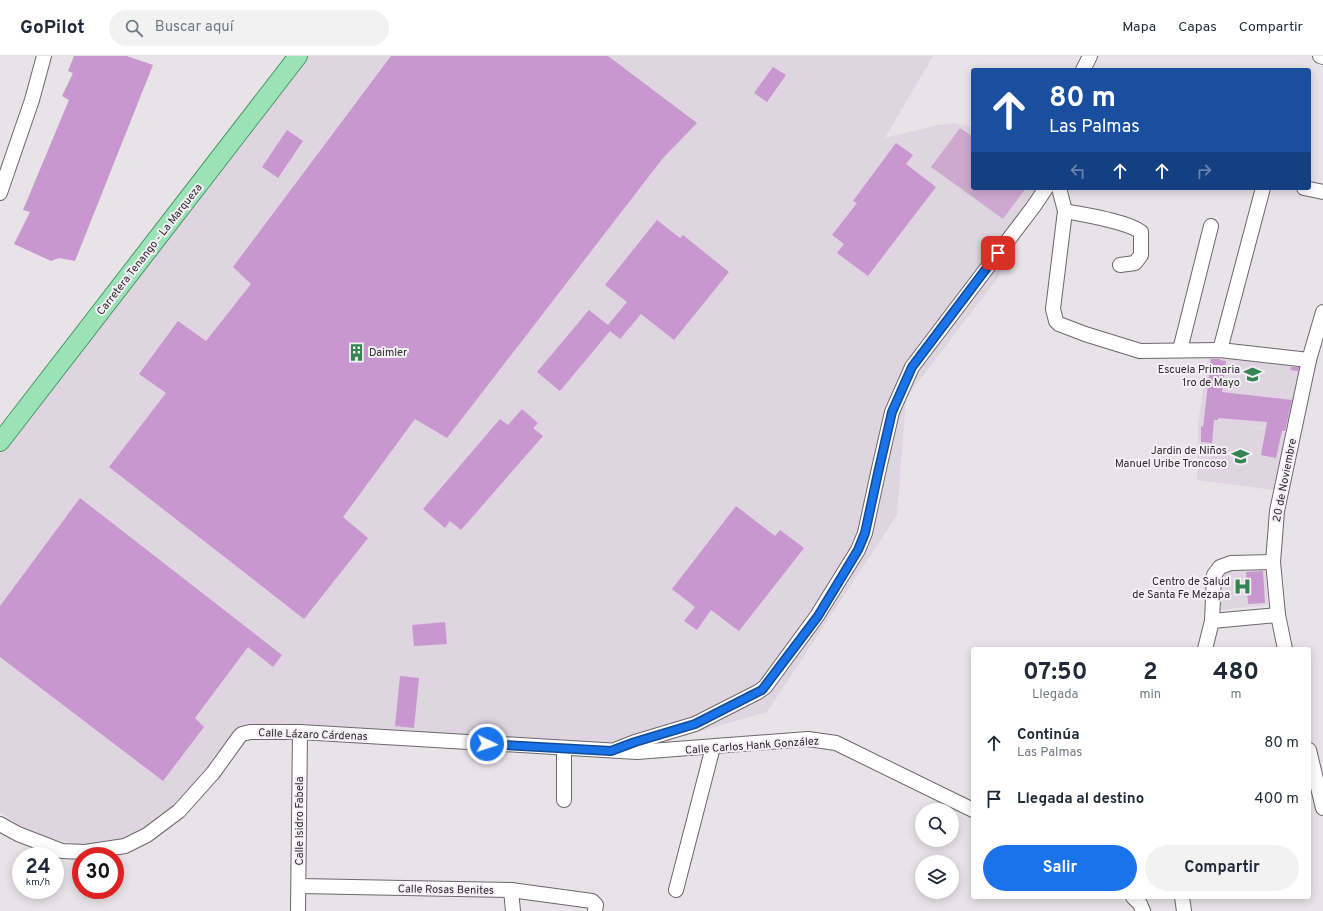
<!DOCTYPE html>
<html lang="es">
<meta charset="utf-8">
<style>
body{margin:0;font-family:Overpass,sans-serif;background:#f2f2f3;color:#1f2937;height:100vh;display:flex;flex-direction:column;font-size:15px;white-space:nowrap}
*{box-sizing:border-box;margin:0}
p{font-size:13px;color:#747a83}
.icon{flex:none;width:22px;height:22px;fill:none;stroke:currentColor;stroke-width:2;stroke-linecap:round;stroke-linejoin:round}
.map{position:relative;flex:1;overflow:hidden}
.sheet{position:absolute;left:971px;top:591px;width:340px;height:252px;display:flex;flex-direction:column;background:#fff;border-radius:4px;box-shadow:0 2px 10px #0003}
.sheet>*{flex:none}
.top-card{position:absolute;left:971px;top:12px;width:340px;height:122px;border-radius:4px;box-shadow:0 2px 10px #0003;background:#1a4fa0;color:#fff;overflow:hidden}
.tools{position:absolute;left:915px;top:747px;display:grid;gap:8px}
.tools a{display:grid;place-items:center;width:44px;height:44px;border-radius:50%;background:#fff;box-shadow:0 2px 10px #0003;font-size:20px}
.speed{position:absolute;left:12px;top:791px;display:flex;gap:8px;font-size:20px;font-weight:700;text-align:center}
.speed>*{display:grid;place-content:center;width:52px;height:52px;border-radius:50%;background:#fff;box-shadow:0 2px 10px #0003;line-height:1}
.speed small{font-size:10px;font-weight:400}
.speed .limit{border:6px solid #d22;background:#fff;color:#111}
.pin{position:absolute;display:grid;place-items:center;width:34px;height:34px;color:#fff;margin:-17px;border-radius:8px;box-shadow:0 2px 6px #0006}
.me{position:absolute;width:44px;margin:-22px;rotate:94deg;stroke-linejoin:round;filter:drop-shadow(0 0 3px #0008)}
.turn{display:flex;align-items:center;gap:14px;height:84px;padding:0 12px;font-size:18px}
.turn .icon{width:52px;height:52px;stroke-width:2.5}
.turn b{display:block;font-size:28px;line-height:34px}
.lanes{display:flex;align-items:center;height:38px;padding:0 12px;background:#0003;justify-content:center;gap:20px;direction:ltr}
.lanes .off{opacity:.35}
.eta{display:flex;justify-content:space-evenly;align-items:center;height:68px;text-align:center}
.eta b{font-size:24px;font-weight:700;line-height:28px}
.button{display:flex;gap:8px;margin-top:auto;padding:8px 12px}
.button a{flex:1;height:46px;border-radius:24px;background:#1a73e8;color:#fff;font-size:16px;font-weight:700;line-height:46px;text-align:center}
.button a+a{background:#f2f2f3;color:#1f2937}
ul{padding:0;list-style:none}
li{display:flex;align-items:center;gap:12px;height:56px;padding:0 12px}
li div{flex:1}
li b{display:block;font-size:15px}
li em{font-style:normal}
header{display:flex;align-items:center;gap:24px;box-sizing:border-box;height:56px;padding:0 20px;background:#fff;border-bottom:1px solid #e0e1e3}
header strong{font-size:19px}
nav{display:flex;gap:22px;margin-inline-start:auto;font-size:14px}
.search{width:280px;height:36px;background:#f2f2f3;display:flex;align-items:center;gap:10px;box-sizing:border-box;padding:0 14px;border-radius:22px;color:#747a83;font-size:15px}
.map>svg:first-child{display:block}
.built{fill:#dfd5e0}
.green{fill:#cda9d0}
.building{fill:#c997cf}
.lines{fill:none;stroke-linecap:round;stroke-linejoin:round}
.minor-casing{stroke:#6b676b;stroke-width:16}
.major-casing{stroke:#499666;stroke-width:20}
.minor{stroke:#fff;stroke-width:14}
.major{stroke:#9be3b6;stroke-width:18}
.route-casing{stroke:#114b97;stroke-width:10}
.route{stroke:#1a73e8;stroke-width:7}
.labels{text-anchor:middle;stroke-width:4;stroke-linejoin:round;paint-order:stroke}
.street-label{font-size:11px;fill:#2b2a2c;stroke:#f4f0f5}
.poi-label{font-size:11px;fill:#2b2a2c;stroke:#f4f0f5;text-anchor:end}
</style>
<header>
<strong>GoPilot</strong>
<div class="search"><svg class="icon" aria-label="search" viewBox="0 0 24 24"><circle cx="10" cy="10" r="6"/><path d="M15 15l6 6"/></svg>Buscar aquí</div>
<nav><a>Mapa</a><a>Capas</a><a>Compartir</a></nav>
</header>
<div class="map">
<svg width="1323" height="855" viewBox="0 0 1323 855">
<rect width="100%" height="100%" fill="#e7e3e7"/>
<!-- built -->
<g class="built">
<polygon points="309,0 933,0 885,82 938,69 954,67 973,71 973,132 1038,132 1009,207 906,342 897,459 767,656 636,694 249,671 220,723 114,796 31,778 0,756 0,398"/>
<polygon points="1209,296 1303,303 1289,375 1241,371 1287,376 1274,434 1197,424 1198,367"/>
<polygon points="1265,511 1268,549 1220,554 1218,514"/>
</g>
<!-- green -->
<polygon class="green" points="960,72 973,81 973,132 1026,132 1003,163 931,111"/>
<!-- building -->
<g class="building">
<polygon points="74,0 127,0 153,9 75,205 59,202 51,205 14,188 30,156 23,154 69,44 62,40 73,17 68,15"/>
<polygon points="391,0 608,0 697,67 663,102 447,382 415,363 343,461 368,482 304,563 109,411 166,337 139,318 178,265 206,285 251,228 233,211"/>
<polygon points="773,11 786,19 767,46 754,37"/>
<polygon points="287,74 303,85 278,122 262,111"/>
<polygon points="896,87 913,99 906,108 936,131 868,220 837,197 844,188 832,179 857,147 853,145"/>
<polygon points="657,164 680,182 683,179 729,216 674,284 641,258 620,283 610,275 560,335 537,316 589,254 608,269 627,246 605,229"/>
<polygon points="1211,303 1220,303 1220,304 1226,305 1222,336 1292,344 1285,375 1282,375 1276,402 1261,399 1267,366 1218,362 1218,364 1214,364 1212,387 1201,386 1201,370 1203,371"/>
<polygon points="1291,311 1299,311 1298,315 1290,314"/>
<polygon points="522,353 538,367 533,372 543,380 461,474 450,465 445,472 423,453 500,363 508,369"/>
<polygon points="80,442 282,599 273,611 248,591 195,662 204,671 163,725 0,601 0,550"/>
<polygon points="736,450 775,480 780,474 804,492 739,575 711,554 697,574 684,565 695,551 672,533"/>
<polygon points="1263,515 1265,547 1248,548 1246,516"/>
<polygon points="445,566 447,588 414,590 412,569"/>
<polygon points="400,620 419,622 414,672 395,670"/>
</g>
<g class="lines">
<defs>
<g id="minor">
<polyline points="1320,0 1323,1"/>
<polyline points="1083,14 1090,0"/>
<polyline points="1059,132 1065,155 1053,253 1056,265 1059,268 1085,278 1140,295 1220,294 1309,304"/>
<polyline points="1304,132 1323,136"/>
<polyline points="0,137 32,44 44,0"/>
<path d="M1065,155C1084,159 1126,165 1141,176V199L1135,207L1120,209"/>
<polyline points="1180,294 1211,170"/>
<polyline points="1220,294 1263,132"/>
<polyline points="1212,565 1278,559"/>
<polyline points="1205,593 1212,565 1214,519 1220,511 1231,507 1273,506"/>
<polyline points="1285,593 1278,559 1273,506 1277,455 1309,304 1323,256"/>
<polyline points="617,693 635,686 695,668 758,636 765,631 817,560 858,494 865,477 878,417 892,356 912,311 1034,150 1046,132"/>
<polyline points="1309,694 1323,752"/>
<polyline points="564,744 564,693"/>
<polyline points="0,768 18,778 62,795 85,796 125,790 147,779 179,755 213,717 239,681 242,678 250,676 300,676 637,696 808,683 836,687 973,754"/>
<polyline points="299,830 511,834 592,845 596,849 595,855"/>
<polyline points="511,834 513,855"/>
<polyline points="676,834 713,691"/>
<polyline points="1133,841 1140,848 1143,855"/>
<polyline points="1182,841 1184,855"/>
<polyline points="298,855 300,676"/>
</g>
<polyline id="major" points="0,386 298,0"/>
</defs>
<!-- minor casing -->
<use href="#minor" class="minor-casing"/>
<!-- major casing -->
<use href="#major" class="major-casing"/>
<!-- minor -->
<use href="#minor" class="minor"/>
<!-- major -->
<use href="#major" class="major"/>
</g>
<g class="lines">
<defs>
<polyline id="route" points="487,688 611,695 635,686 695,668 762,634 818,560 858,494 865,477 878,417 892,356 912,311 998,197"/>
</defs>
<!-- route casing -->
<use href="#route" class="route-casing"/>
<!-- route -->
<use href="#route" class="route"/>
</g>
<!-- icons -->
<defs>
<symbol id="building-bare" viewBox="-9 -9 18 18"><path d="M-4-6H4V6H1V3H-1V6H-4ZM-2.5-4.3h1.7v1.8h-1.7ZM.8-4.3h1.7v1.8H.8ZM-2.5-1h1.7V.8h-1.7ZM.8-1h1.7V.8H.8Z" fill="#368453" stroke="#f4f0f5" stroke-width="2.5" paint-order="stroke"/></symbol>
<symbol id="school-bare" viewBox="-9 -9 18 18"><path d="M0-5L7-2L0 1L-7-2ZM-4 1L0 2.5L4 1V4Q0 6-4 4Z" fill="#368453" stroke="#f4f0f5" stroke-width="2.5" paint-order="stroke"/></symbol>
<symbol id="hospital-bare" viewBox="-9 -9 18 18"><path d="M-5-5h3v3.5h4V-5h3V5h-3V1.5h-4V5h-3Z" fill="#368453" stroke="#f4f0f5" stroke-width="2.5" paint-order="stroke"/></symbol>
</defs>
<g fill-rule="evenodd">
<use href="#building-bare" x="344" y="284" width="25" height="25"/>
<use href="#school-bare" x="1240" y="306" width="25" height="25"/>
<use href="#school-bare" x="1228" y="388" width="25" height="25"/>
<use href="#hospital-bare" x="1230" y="518" width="25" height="25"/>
</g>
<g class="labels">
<!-- street labels -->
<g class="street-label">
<text transform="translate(149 193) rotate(-52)" y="4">Carretera Tenango - La Marqueza</text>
<text transform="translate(1284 424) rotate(-79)" y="4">20 de Noviembre</text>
<text transform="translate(313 678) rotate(2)" y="4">Calle Lázaro Cárdenas</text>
<text transform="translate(752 689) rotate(-4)" y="4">Calle Carlos Hank González</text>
<text transform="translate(299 765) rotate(-90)" y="4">Calle Isidro Fabela</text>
<text transform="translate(446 833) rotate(1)" y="4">Calle Rosas Benites</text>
</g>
<!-- poi labels -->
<g class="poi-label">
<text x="369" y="300" text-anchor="start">Daimler</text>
<text x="1240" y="317">Escuela Primaria<tspan x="1240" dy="13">1ro de Mayo</tspan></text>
<text x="1227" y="398">Jardin de Niños<tspan x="1227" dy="13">Manuel Uribe Troncoso</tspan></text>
<text x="1230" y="529">Centro de Salud<tspan x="1230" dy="13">de Santa Fe Mezapa</tspan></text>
</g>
</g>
</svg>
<div class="tools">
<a><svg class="icon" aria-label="search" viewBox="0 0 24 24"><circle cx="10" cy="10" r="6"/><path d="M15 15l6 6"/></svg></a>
<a><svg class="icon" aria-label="layers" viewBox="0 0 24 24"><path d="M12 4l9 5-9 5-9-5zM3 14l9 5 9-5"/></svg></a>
</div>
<div class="speed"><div>24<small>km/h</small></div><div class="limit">30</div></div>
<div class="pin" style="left:998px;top:197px;background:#d93025"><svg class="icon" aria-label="arrive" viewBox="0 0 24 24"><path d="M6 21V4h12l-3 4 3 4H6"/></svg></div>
<svg class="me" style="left:487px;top:688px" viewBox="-20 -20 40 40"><circle r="17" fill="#1a73e8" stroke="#fff" stroke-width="3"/><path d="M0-11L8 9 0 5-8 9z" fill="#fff"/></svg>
<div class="top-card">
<div class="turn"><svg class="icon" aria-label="ahead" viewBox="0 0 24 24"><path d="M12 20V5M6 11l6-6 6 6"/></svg><div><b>80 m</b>Las Palmas</div></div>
<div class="lanes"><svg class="icon off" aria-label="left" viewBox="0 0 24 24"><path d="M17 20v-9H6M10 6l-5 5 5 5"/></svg><svg class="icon" aria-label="ahead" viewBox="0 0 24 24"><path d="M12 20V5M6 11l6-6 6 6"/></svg><svg class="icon" aria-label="ahead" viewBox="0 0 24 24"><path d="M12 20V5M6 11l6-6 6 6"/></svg><svg class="icon off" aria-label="right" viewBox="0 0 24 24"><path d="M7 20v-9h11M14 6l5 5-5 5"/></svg></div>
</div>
<section class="sheet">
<div class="eta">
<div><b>07:50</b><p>Llegada</p></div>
<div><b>2</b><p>min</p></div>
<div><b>480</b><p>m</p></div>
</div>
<ul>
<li><svg class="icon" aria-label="ahead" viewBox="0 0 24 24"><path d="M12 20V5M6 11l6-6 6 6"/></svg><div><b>Continúa</b><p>Las Palmas</p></div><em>80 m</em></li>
<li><svg class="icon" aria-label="arrive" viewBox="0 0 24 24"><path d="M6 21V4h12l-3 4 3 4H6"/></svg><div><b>Llegada al destino</b></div><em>400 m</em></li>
</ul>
<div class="button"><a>Salir</a><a>Compartir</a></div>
</section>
</div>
